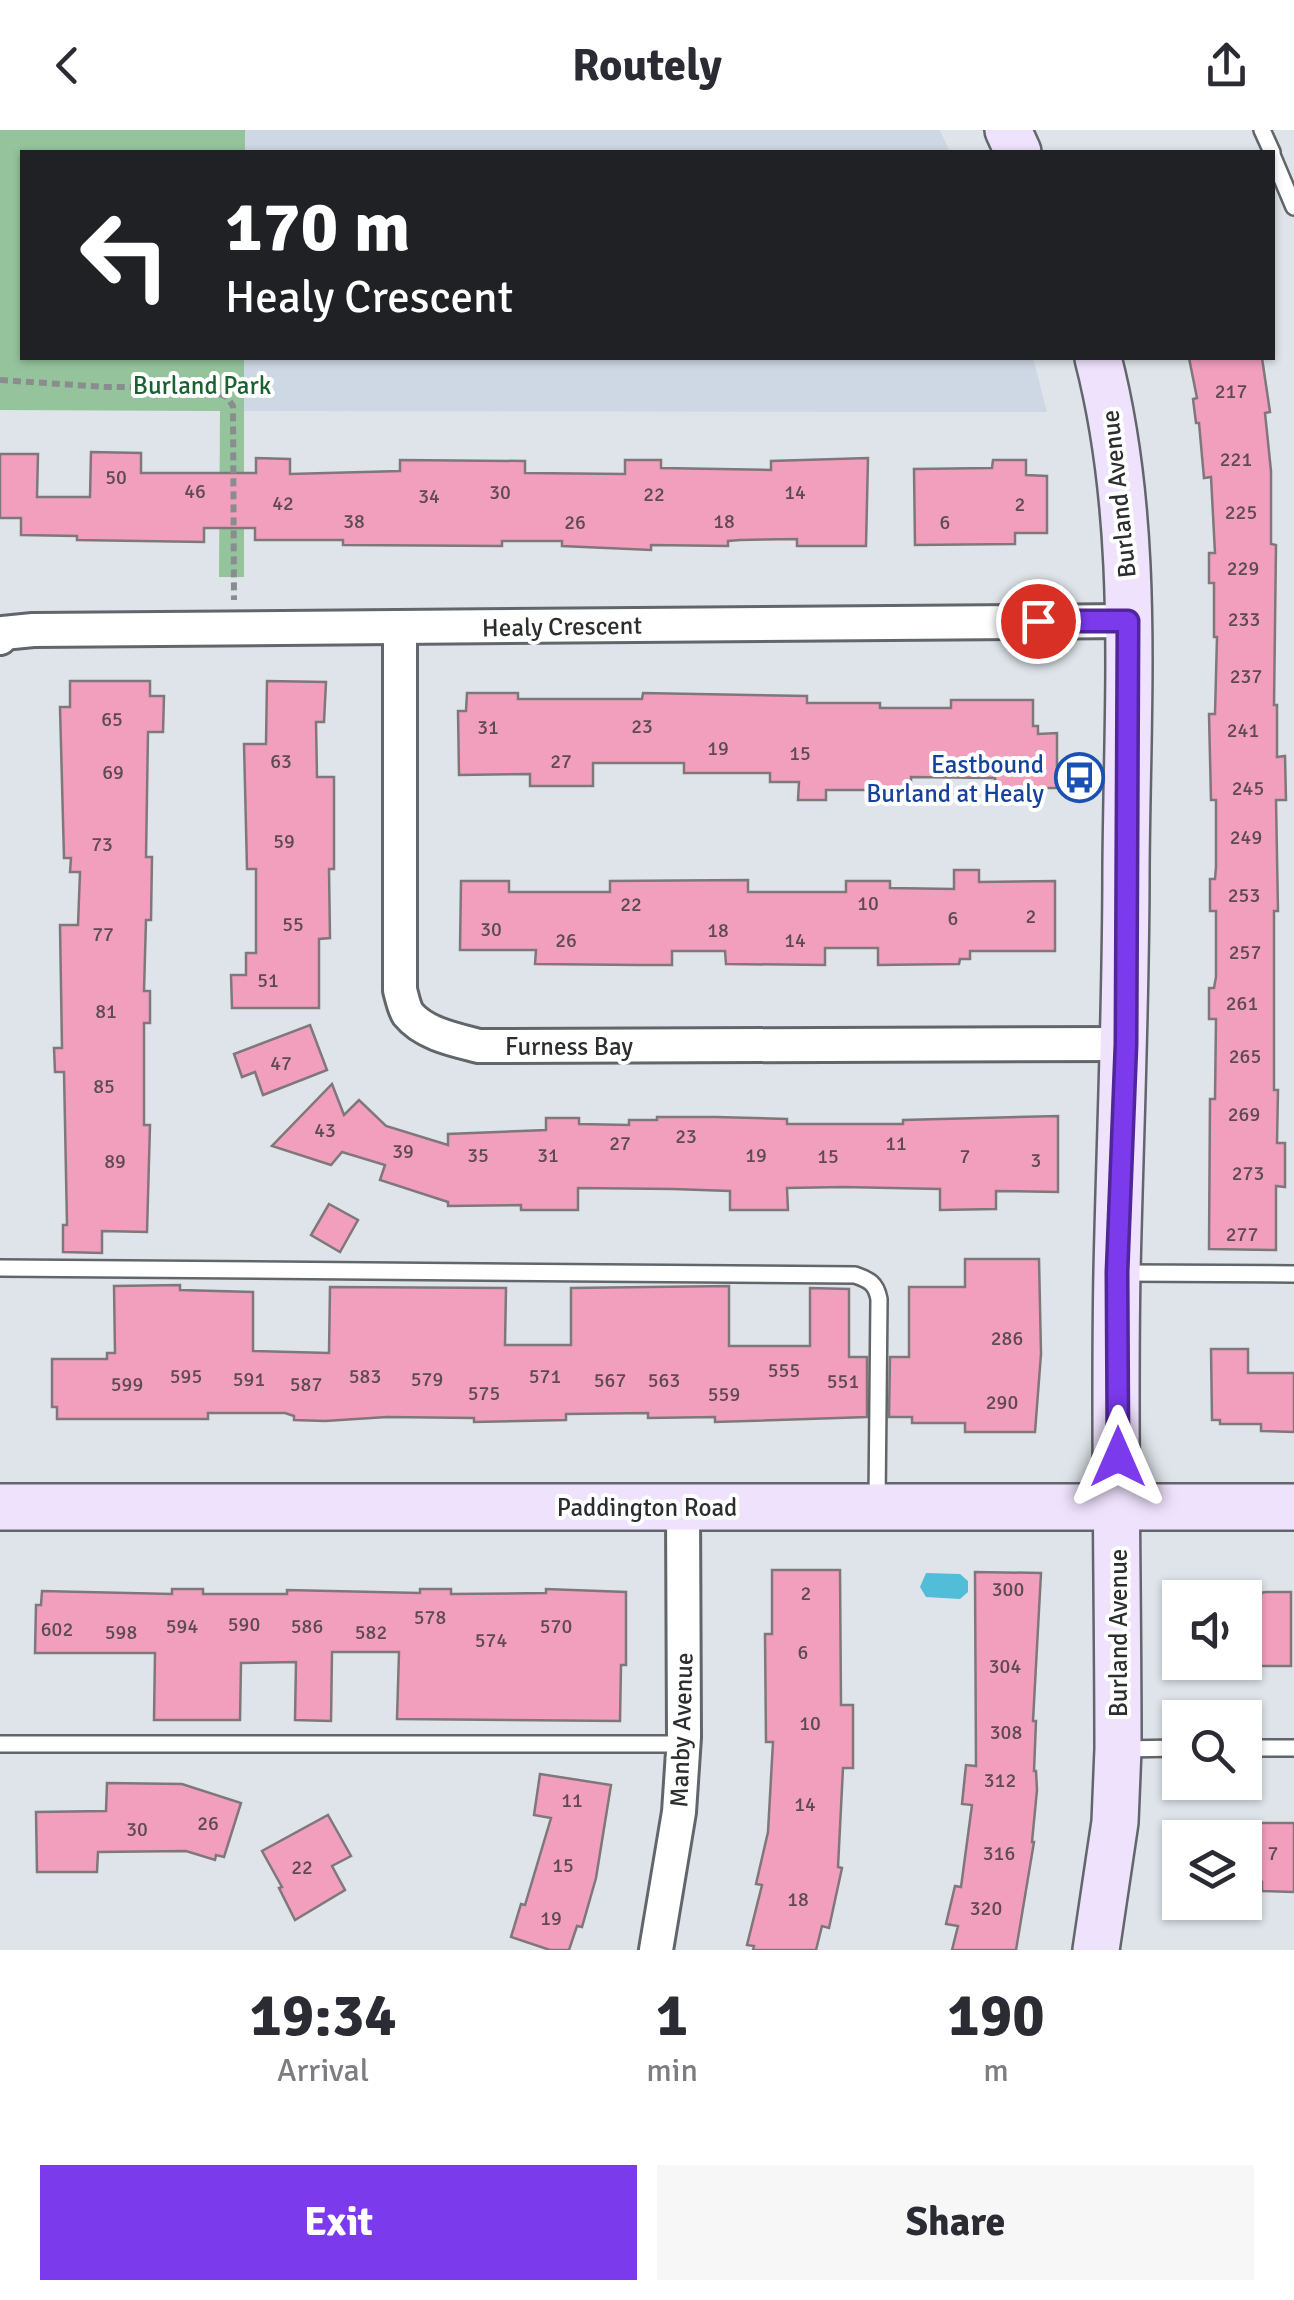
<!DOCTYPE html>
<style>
body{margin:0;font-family:Signika,sans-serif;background:#f7f7f7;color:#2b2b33;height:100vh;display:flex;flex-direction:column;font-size:38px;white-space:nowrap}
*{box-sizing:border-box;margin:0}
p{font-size:32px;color:#7c7c81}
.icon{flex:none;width:55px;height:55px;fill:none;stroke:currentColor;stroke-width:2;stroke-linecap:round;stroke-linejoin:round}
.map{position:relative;height:1820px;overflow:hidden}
.panel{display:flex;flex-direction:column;background:#fff;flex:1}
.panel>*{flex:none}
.hud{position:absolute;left:20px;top:20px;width:1255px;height:210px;border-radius:0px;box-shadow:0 2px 8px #0004;background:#202124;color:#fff;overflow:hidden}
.fabs{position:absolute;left:1162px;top:1450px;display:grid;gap:20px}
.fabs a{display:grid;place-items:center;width:100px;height:100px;border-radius:0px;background:#fff;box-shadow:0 2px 8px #0004;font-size:50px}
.pin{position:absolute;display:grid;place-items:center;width:85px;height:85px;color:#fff;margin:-42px;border:5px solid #fff;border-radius:50%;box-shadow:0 2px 10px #0007}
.me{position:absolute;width:110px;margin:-55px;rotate:0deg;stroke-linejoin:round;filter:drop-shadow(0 0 8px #0008)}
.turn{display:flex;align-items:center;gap:35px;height:210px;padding:0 40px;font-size:45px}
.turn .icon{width:130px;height:130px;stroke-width:2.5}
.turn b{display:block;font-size:70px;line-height:85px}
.eta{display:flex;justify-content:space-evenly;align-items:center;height:170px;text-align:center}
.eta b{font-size:60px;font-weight:700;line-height:70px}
.primary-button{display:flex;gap:20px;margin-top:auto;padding:20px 40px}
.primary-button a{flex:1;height:115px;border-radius:0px;background:#7c3aed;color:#fff;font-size:40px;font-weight:700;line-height:115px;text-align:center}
.primary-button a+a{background:#f7f7f7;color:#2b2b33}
header{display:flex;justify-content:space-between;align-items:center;height:130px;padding:0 40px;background:#fff;font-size:45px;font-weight:700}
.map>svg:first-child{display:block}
.built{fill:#cdd8e4}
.green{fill:#95c49c}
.water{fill:#52bdd8}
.building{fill:#f29fbd;stroke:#7f777a;stroke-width:2.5}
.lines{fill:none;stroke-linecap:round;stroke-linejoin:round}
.lane-casing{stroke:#61666b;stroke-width:20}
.street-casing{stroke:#61666b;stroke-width:38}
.secondary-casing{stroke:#61666b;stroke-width:50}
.path{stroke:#898d90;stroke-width:6;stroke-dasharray:8 5;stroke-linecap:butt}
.lane{stroke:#fff;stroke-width:15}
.street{stroke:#fff;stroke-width:32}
.secondary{stroke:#eee2fc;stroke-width:45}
.route-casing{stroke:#51269a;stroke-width:25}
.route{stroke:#7c3aed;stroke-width:18}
.labels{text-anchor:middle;stroke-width:8;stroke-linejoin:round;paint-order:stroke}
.number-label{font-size:20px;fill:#5d4a52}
.park-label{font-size:25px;fill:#1a612f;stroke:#fff}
.street-label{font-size:25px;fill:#2b2d2f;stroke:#fff}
.transit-label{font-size:25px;fill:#164399;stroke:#fff;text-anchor:end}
</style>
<header><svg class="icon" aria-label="back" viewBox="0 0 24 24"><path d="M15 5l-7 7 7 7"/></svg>Routely<svg class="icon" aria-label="share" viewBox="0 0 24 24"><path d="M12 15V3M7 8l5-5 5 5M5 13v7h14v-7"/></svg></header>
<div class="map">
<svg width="1294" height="1820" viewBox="0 0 1294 1820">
<rect width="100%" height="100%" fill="#dee4e9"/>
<!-- built -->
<g class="built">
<polygon points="245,0 940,0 950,22 245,22"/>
<polygon points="244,228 1033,228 1047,282 244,281"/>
</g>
<!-- green -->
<polygon class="green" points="0,0 245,0 245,22 22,22 22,228 244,228 244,447 219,447 220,281 0,280"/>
<!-- water -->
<polygon class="water" points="926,1443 960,1444 968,1451 968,1462 960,1469 926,1467 920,1457"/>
<!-- building -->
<g class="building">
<polygon points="1189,228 1262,228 1270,282 1265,283 1271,341 1271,414 1276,415 1274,575 1277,575 1277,627 1285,626 1286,670 1276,670 1278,781 1274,781 1274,960 1278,960 1277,1013 1285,1013 1285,1057 1276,1056 1276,1120 1209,1119 1210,969 1215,969 1216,889 1209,889 1209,858 1214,858 1216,847 1216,781 1210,781 1210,749 1215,749 1216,737 1216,670 1211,670 1209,584 1215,584 1217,507 1214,507 1214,453 1209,453 1209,423 1215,423 1211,347 1204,348 1199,293 1196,293 1193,269 1197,268"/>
<polygon points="91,322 141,323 141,343 256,343 256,328 290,329 290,344 400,341 400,330 525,331 525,343 625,344 625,330 661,330 661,338 771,340 771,331 868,328 866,416 797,416 797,409 740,410 728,411 728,416 651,415 651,420 562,416 562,411 502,411 502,416 343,415 343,410 255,410 255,398 204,398 204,412 77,410 77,406 21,405 21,388 0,388 0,324 38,324 37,367 90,367"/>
<polygon points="993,330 1026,330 1026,345 1047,346 1047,403 1015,403 1015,414 915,415 914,339 992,338"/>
<polygon points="70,551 150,551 150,566 164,566 163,602 148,602 146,727 152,727 151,790 146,790 144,861 150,861 150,893 144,893 144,995 150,995 147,1102 102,1101 102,1123 63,1122 63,1095 67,1095 64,942 55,942 54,918 62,918 60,795 78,795 80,742 70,742 71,728 64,728 60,577 70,577"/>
<polygon points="267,551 326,552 324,592 316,592 317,647 334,647 334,739 329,739 330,808 319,809 319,878 232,878 231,845 246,845 246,823 256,823 256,739 247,739 244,614 266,614"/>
<polygon points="467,563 518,563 518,569 642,569 643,563 807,566 807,573 880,573 880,578 951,578 951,570 1033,570 1033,596 1038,596 1038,604 1057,603 1057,658 995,658 995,648 911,647 911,660 826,660 826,670 798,670 799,652 770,652 770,643 684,643 684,633 593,633 593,656 530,656 530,644 459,645 458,581 466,581"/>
<polygon points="954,740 979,740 979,752 1055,751 1055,821 970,821 970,829 960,829 959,834 878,835 878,818 825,818 825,835 726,834 725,821 672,821 672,835 639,835 535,834 536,820 460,820 461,751 509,751 509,762 610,762 610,751 748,750 748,762 846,762 846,751 890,751 890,758 954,759"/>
<polygon points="310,895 327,940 263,965 255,942 242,947 234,924"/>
<polygon points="332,954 344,985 359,970 386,996 448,1015 448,1004 546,1000 546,988 579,988 579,994 629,995 629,990 657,990 657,987 716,987 787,989 787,994 903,994 903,990 1058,986 1058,1062 996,1061 996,1079 940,1080 940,1059 843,1057 787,1058 788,1080 730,1080 730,1061 673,1059 578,1058 578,1080 521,1080 521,1075 448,1076 448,1072 380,1050 385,1035 342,1022 331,1035 272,1016"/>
<polygon points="329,1074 358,1090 340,1122 311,1105"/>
<polygon points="965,1129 1039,1129 1041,1224 1035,1302 965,1302 965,1293 912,1293 912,1287 889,1287 890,1227 909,1227 909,1157 965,1157"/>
<polygon points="180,1155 180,1160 253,1162 253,1221 329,1223 330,1157 506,1158 505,1215 571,1215 571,1158 729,1156 729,1216 810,1216 810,1158 849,1159 849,1227 867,1227 867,1287 715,1292 715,1287 648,1288 648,1283 566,1284 566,1290 474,1292 474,1288 387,1287 325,1291 294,1290 294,1286 285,1283 208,1283 208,1289 57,1289 57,1277 52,1277 52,1229 107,1229 107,1223 115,1223 114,1156"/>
<polygon points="1211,1219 1248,1219 1248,1243 1294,1243 1294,1302 1261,1301 1261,1294 1220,1294 1220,1290 1212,1290"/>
<polygon points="772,1440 840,1440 841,1575 853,1575 853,1638 843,1638 838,1737 842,1738 829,1798 822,1796 816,1820 753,1820 754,1816 747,1815 762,1755 756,1754 768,1702 773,1612 766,1612 765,1504 772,1504"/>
<polygon points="975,1442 1041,1443 1033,1591 1036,1591 1034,1641 1036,1641 1037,1660 1032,1712 1034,1712 1016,1820 952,1820 958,1796 946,1794 955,1756 961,1757 972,1675 962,1674 966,1635 976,1636"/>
<polygon points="172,1459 203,1459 203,1464 287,1464 287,1460 420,1463 420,1459 451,1459 451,1464 546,1463 546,1459 626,1462 626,1535 621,1535 620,1591 397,1589 399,1522 332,1522 331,1591 295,1590 296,1532 241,1533 240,1590 154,1590 155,1523 35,1523 36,1475 41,1475 42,1461 172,1464"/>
<polygon points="1266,1462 1291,1462 1291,1536 1248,1536 1248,1465"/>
<polygon points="540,1644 611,1655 596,1748 582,1797 577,1796 569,1820 550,1820 511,1807 521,1774 525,1775 551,1688 534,1685"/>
<polygon points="107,1653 182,1654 241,1673 224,1727 216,1725 215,1730 186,1721 98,1722 97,1742 37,1742 36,1682 106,1681"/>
<polygon points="328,1685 351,1726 332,1736 345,1760 295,1790 279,1758 282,1757 262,1721"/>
<polygon points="1253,1693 1294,1693 1294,1762 1262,1761 1262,1752 1252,1752"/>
</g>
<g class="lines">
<defs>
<g id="lane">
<polyline points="1262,0 1272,22"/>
<polyline points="1272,25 1294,77"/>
<path d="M0,1138L855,1145C869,1150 876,1153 879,1169L877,1372"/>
<polyline points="1123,1143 1294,1144"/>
<polyline points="0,1614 683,1614"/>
<polyline points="1245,1618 1294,1618"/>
<polyline points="1122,1619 1180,1618"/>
</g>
<g id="street">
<path d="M400,497V860C402,867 404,878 408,884C424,904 456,910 479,916L1126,914"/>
<polyline points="0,508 3,503 33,500 1127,491"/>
<polyline points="656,1820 679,1682 684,1607 683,1377"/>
</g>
<g id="secondary">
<polyline points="1008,0 1018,22"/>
<polyline points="0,1377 1294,1377"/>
<path d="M1096,1820L1115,1692L1118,1619C1118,1460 1114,1300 1117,1141C1120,1008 1126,874 1126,740C1127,569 1141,394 1098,228"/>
</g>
</defs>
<!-- lane casing -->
<use href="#lane" class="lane-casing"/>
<!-- street casing -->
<use href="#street" class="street-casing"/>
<!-- secondary casing -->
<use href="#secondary" class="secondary-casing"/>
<!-- path -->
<polyline class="path" points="0,250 106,257 186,257 210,260 227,267 233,276 234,470"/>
<!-- lane -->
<use href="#lane" class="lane"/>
<!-- street -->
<use href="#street" class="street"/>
<!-- secondary -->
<use href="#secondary" class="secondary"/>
</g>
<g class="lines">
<defs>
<polyline id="route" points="1038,491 1128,491 1126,914 1117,1142 1118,1327"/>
</defs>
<!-- route casing -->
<use href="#route" class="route-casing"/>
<!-- route -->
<use href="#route" class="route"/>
</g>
<!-- icons -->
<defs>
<symbol id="bus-ring" viewBox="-11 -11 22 22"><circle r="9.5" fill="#fff" stroke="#1a4fb4" stroke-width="1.5"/><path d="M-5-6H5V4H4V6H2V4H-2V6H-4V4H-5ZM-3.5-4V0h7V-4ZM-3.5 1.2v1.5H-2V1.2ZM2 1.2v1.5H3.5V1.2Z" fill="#1a4fb4"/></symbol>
</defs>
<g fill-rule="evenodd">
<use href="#bus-ring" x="1052" y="620" width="55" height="55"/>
</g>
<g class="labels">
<!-- number labels -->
<g class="number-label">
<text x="1231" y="268">217</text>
<text x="1236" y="336">221</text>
<text x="116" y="354">50</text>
<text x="195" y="368">46</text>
<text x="500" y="369">30</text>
<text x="795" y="369">14</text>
<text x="654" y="371">22</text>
<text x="429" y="373">34</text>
<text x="283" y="380">42</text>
<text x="1020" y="381">2</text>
<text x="1241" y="389">225</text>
<text x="354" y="398">38</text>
<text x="724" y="398">18</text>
<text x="575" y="399">26</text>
<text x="945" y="399">6</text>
<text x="1243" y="445">229</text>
<text x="1244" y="496">233</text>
<text x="1246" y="553">237</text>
<text x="112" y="596">65</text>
<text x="642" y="603">23</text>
<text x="488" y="604">31</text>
<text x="1243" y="607">241</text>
<text x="718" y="625">19</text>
<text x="800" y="630">15</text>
<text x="281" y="638">63</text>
<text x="561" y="638">27</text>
<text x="113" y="649">69</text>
<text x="1248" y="665">245</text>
<text x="1246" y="714">249</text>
<text x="284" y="718">59</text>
<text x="102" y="721">73</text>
<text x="1244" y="772">253</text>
<text x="868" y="780">10</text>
<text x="631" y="781">22</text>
<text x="1031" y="793">2</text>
<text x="953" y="795">6</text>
<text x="293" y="801">55</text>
<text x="491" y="806">30</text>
<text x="718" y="807">18</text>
<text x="103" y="811">77</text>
<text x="566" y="817">26</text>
<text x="795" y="817">14</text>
<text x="1245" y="829">257</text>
<text x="268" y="857">51</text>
<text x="1242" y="880">261</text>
<text x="106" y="888">81</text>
<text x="1245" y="933">265</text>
<text x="281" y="940">47</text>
<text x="104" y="963">85</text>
<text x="1244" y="991">269</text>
<text x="325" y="1007">43</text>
<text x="686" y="1013">23</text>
<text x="620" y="1020">27</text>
<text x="896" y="1020">11</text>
<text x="403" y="1028">39</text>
<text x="478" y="1032">35</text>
<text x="548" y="1032">31</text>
<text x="756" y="1032">19</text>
<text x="828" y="1033">15</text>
<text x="965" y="1033">7</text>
<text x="1036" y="1037">3</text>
<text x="115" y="1038">89</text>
<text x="1248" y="1050">273</text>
<text x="1242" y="1111">277</text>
<text x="1007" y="1215">286</text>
<text x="784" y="1247">555</text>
<text x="186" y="1253">595</text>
<text x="365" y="1253">583</text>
<text x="545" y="1253">571</text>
<text x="249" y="1256">591</text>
<text x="427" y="1256">579</text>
<text x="610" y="1257">567</text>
<text x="664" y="1257">563</text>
<text x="843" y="1258">551</text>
<text x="127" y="1261">599</text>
<text x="306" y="1261">587</text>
<text x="484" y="1270">575</text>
<text x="724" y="1271">559</text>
<text x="1002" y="1279">290</text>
<text x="1008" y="1466">300</text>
<text x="806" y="1470">2</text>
<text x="430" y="1494">578</text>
<text x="244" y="1501">590</text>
<text x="182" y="1503">594</text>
<text x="307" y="1503">586</text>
<text x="556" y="1503">570</text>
<text x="57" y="1506">602</text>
<text x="121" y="1509">598</text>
<text x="371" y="1509">582</text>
<text x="491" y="1517">574</text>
<text x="803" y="1529">6</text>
<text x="1005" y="1543">304</text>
<text x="810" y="1600">10</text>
<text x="1006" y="1609">308</text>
<text x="1000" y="1657">312</text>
<text x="572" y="1677">11</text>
<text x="805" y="1681">14</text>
<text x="208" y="1700">26</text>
<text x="137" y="1706">30</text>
<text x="999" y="1730">316</text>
<text x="1273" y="1730">7</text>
<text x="563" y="1742">15</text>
<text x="302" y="1744">22</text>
<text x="798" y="1776">18</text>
<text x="986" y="1785">320</text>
<text x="551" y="1795">19</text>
</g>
<!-- park labels -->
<g class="park-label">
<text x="202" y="264">Burland Park</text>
</g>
<!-- street labels -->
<g class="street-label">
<text transform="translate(1118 364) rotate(-96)" y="9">Burland Avenue</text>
<text transform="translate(562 496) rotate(-1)" y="9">Healy Crescent</text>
<text x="569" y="925">Furness Bay</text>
<text x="647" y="1386">Paddington Road</text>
<text transform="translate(1118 1503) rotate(-90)" y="9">Burland Avenue</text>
<text transform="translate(681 1600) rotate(-88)" y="9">Manby Avenue</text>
</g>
<!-- transit labels -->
<g class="transit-label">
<text x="1044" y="643">Eastbound<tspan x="1044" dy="29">Burland at Healy</tspan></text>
</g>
</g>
</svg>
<div class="fabs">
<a><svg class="icon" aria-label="sound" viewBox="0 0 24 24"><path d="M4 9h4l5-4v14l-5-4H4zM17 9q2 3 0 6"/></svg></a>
<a><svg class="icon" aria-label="search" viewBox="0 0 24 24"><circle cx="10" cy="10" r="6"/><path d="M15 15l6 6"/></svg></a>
<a><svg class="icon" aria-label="layers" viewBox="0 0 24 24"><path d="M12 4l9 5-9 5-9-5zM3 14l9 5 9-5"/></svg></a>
</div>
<div class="pin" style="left:1038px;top:491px;background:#d93025"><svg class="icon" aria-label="arrive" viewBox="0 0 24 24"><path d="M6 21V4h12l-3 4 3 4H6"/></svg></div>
<svg class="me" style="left:1118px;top:1327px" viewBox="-20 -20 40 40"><path d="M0-17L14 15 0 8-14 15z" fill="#7c3aed" stroke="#fff" stroke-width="4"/></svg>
<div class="hud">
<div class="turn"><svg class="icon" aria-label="left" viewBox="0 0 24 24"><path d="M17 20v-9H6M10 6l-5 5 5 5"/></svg><div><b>170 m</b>Healy Crescent</div></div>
</div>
</div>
<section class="panel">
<div class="eta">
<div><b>19:34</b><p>Arrival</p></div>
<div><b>1</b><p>min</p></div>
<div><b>190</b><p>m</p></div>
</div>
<div class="primary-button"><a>Exit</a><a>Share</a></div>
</section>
